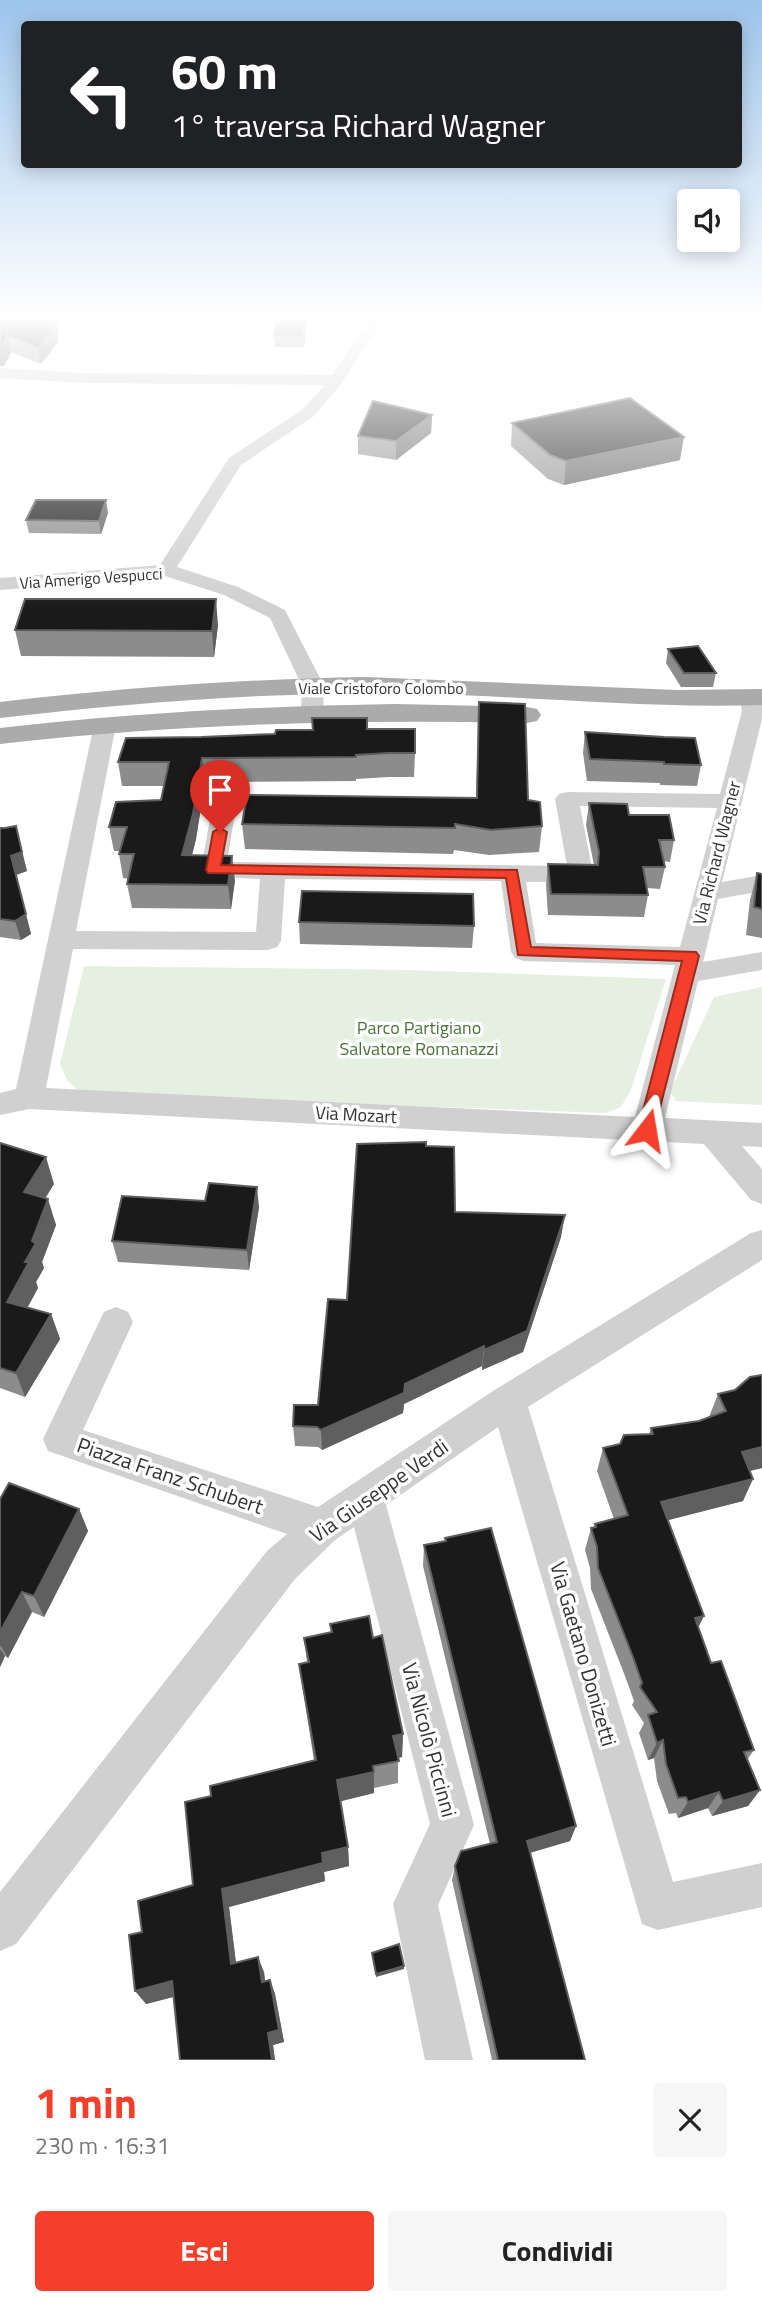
<!DOCTYPE html>
<html lang="it">
<meta charset="utf-8">
<style>
body{margin:0;font-family:"Titillium Web",sans-serif;background:#f6f6f6;color:#222;height:100vh;display:flex;flex-direction:column;font-size:26px;white-space:nowrap}
*{box-sizing:border-box;margin:0}
p{font-size:23px;color:#767676}
.icon{flex:none;width:38px;height:38px;fill:none;stroke:currentColor;stroke-width:2;stroke-linecap:round;stroke-linejoin:round}
.map{position:relative;height:2060px;overflow:hidden}
.details{display:flex;flex-direction:column;background:#fff;flex:1}
.details>*{flex:none}
.hud{position:absolute;left:21px;top:21px;width:721px;height:147px;border-radius:7px;box-shadow:0 4px 18px #0003;background:#202124;color:#fff;overflow:hidden}
.fabs{position:absolute;left:677px;top:189px;display:grid;gap:14px}
.fabs a{display:grid;place-items:center;width:63px;height:63px;border-radius:7px;background:#fff;box-shadow:0 4px 18px #0003;font-size:35px}
.pin{position:absolute;display:grid;place-items:center;width:60px;height:60px;color:#fff;margin:-72px -30px;border-radius:50% 50% 50% 0;rotate:-45deg;box-shadow:0 0 7px #0007}
.pin .icon{rotate:45deg}
.me{position:absolute;width:77px;margin:-38px;rotate:14deg;stroke-linejoin:round;filter:drop-shadow(0 0 5px #0008)}
.turn{display:flex;align-items:center;gap:24px;height:147px;padding:0 35px;font-size:32px}
.turn .icon{width:91px;height:91px;stroke-width:2.5}
.turn b{display:block;font-size:49px;line-height:60px}
.round{display:grid;place-items:center;flex:none;width:74px;height:74px;border-radius:7px;background:#f6f6f6}
.head{display:flex;align-items:center;justify-content:space-between;height:119px;padding:0 35px}
h1{font-size:42px;font-weight:700;line-height:52px;color:#f4402b}
.button{display:flex;gap:14px;margin-top:auto;padding:14px 35px}
.button a{flex:1;height:80px;border-radius:7px;background:#f4402b;color:#fff;font-size:28px;font-weight:700;line-height:80px;text-align:center}
.button a+a{background:#f6f6f6;color:#222}
.map>svg:first-child{display:block}
.green{fill:#e6f0e1}
.lines{fill:none;stroke-linecap:round;stroke-linejoin:round}
.minor{fill:#d0d0d0;fill-rule:evenodd}
.major{fill:#ababab;fill-rule:evenodd}
.wall{fill:#8c8c8c}
.shaded-wall{fill:#5f5f5f}
.building{fill:#1a1a1a;stroke:#5f5f5f;stroke-width:2}
.route{fill:#f4402b;stroke:#9f2a1c;stroke-width:2}
.labels{text-anchor:middle;stroke-width:7;stroke-linejoin:round;paint-order:stroke}
.far-street-label{font-size:16px;fill:#333;stroke:#fff}
.street-label{font-size:18px;fill:#333;stroke:#fff}
.park-label{font-size:18px;fill:#4b743b;stroke:#fff}
.near-street-label{font-size:21px;fill:#333;stroke:#fff}
</style>
<div class="map">
<svg width="762" height="2060" viewBox="0 0 762 2060">
<rect width="100%" height="100%" fill="#fff"/>
<!-- green -->
<g class="green">
<polygon points="84,966 409,970 666,979 631,1090 621,1107 606,1113 82,1094 68,1081 60,1064"/>
<polygon points="762,987 762,1105 676,1101 670,1092 714,997"/>
</g>
<g class="lines">
<!-- minor -->
<g class="minor">
<polygon points="370,319 384,319 342,383 314,416 241,465 177,567 238,587 285,610 324,686 323,712 320,717 304,717 301,712 302,686 270,618 224,595 165,576 0,590 0,578 160,565 229,458 302,410 325,385 85,383 0,378 0,368 85,373 332,375"/>
<path d="M751,692L759,693L762,699V719L722,882L762,875V891L718,899L703,962L762,952V970L698,981L665,1118L762,1123V1147L742,1146L762,1169V1204L751,1200L704,1144L29,1109L0,1115V1093L16,1089L94,725L97,720H113L116,725L76,931L256,932L260,879L204,876L201,870L211,813L215,808L223,806L231,808L235,813L227,862L567,866L555,799L559,794L567,792L720,794L742,711L740,698L743,693ZM580,806L717,808L680,947L536,943L526,882H581L590,880L593,874ZM285,879L501,881L511,952L515,958L524,961L675,965L635,1117L46,1088L73,949L268,950L277,947L281,941Z"/>
<polygon points="762,1230 762,1260 528,1407 673,1882 762,1863 762,1907 658,1930 642,1924 498,1427 386,1505 474,1825 438,1905 473,2060 425,2060 393,1904 430,1824 354,1527 335,1540 295,1579 16,1944 0,1951 0,1892 267,1551 287,1534 48,1451 43,1439 104,1312 116,1307 128,1312 133,1322 83,1430 318,1507 496,1389 751,1233"/>
</g>
<!-- major -->
<g class="major">
<path d="M366,677L677,690L762,689V705C647,709 533,696 418,694C278,691 139,702 0,718V702C122,688 243,679 366,677Z"/>
<path d="M395,704L527,707L537,709L541,715L537,721L527,723C350,719 176,724 0,744V728C132,713 263,706 395,704Z"/>
</g>
</g>
<!-- wall -->
<g class="wall">
<polygon points="0,319 57,319 58,342 41,364 11,352 4,366 0,366"/>
<polygon points="276,319 307,319 304,347 275,347 274,336"/>
<polygon points="432,415 431,433 396,460 358,454 358,436"/>
<polygon points="512,423 680,460 564,485 548,479 511,446"/>
<polygon points="108,513 101,534 29,533 26,520"/>
<polygon points="218,625 214,657 21,656 15,630"/>
<polygon points="668,649 716,673 713,687 681,687 666,663"/>
<polygon points="479,702 542,826 539,852 489,855 454,850 453,854 245,849 242,824 476,798"/>
<polygon points="368,729 415,753 414,777 389,777 356,779 356,781 205,782 196,839 192,855 235,880 231,909 132,908 127,884 129,879 123,878 119,854 119,851 114,851 109,827 161,800 164,786 122,786 118,762 201,737 275,734 312,730"/>
<polygon points="585,732 701,765 697,786 660,785 660,783 587,781 583,753"/>
<polygon points="589,803 629,815 674,840 670,862 663,861 665,867 660,889 647,888 648,895 644,917 548,915 546,885 548,864 594,865 586,825"/>
<polygon points="0,828 27,871 16,875 31,934 21,940 0,937"/>
<polygon points="757,873 762,874 762,938 746,935 750,900"/>
<polygon points="299,922 474,926 472,948 300,944"/>
<polygon points="0,1143 54,1184 45,1198 56,1225 42,1262 44,1268 36,1282 38,1288 27,1308 51,1314 60,1339 25,1397 0,1388"/>
<polygon points="426,1146 455,1212 561,1237 523,1352 482,1370 482,1366 404,1404 403,1413 322,1450 318,1447 295,1446 293,1426 318,1405 347,1300"/>
<polygon points="259,1207 249,1270 118,1262 112,1241"/>
<polygon points="762,1375 762,1468 750,1471 743,1501 668,1520 698,1627 711,1663 754,1750 747,1760 760,1790 748,1806 712,1816 708,1808 678,1818 676,1813 669,1814 657,1781 654,1758 648,1760 639,1733 644,1723 632,1705 634,1701 625,1676 591,1589 590,1568 585,1550 591,1528 594,1527 595,1524 614,1519 597,1471 603,1448 620,1444 649,1434 651,1428 699,1421 709,1417 718,1394 735,1390"/>
<polygon points="0,1499 79,1509 88,1531 44,1617 32,1612 8,1658 5,1656 0,1667"/>
<polygon points="445,1538 576,1826 570,1841 530,1853 585,2060 492,2060 452,1880 455,1866 490,1844 423,1566 424,1545 445,1541"/>
<polygon points="330,1624 373,1638 403,1734 402,1757 398,1758 398,1783 374,1788 374,1793 340,1801 348,1847 349,1866 324,1872 325,1881 229,1907 236,1963 264,1972 265,1981 270,1980 275,1994 284,2042 273,2045 275,2060 180,2060 173,1997 146,2004 142,1932 193,1885 211,1796 314,1761 299,1664 307,1662 304,1638 331,1632"/>
</g>
<!-- shaded-wall -->
<g class="shaded-wall">
<polygon points="55,319 57,319 58,325 58,342 41,364 38,348"/>
<polygon points="306,319 307,319 304,347 303,336"/>
<polygon points="8,336 11,352 4,366 0,366 0,349"/>
<polygon points="432,415 431,433 396,460 396,441"/>
<polygon points="684,437 680,460 564,485 566,461"/>
<polygon points="106,500 108,513 101,534 99,521"/>
<polygon points="216,599 218,625 214,657 212,631"/>
<polygon points="202,758 205,782 196,839 186,879 182,855"/>
<polygon points="16,826 27,871 16,875 31,934 21,940 15,921 11,856"/>
<polygon points="232,856 235,880 231,909 228,885"/>
<polygon points="46,1157 54,1184 33,1218 24,1192"/>
<polygon points="257,1187 259,1207 249,1270 247,1250"/>
<polygon points="48,1199 56,1225 42,1262 44,1268 36,1282 38,1288 17,1327 7,1302"/>
<polygon points="565,1215 561,1237 523,1352 482,1370 484,1350"/>
<polygon points="51,1314 60,1339 25,1397 16,1373"/>
<polygon points="484,1346 482,1366 404,1404 403,1413 322,1450 321,1430 405,1384"/>
<polygon points="762,1447 762,1468 732,1475 742,1452"/>
<polygon points="753,1479 743,1501 653,1524 661,1502"/>
<polygon points="79,1509 88,1531 44,1617 34,1596"/>
<polygon points="22,1592 32,1612 8,1658 0,1645 0,1632"/>
<polygon points="704,1616 694,1636 695,1618"/>
<polygon points="0,1649 5,1656 0,1667"/>
<polygon points="403,1734 402,1757 393,1759 393,1736"/>
<polygon points="663,1740 654,1758 648,1760 657,1743"/>
<polygon points="374,1772 374,1793 338,1802 337,1780"/>
<polygon points="760,1790 748,1806 712,1816 723,1801"/>
<polygon points="719,1792 708,1808 678,1818 688,1802"/>
<polygon points="576,1826 570,1841 522,1855 527,1841"/>
<polygon points="348,1847 349,1866 324,1872 325,1881 229,1907 238,1979 231,1964 222,1889 322,1853"/>
<polygon points="258,1957 264,1972 267,1996 262,1982"/>
<polygon points="404,1966 404,1969 376,1977 376,1974"/>
<polygon points="270,1980 275,1994 284,2042 273,2045 275,2060 272,2060 268,2033"/>
<polygon points="172,1981 181,1995 146,2004 135,1991"/>
</g>
<!-- building -->
<g class="building">
<polygon points="0,319 55,319 56,326 38,348 8,336 0,349"/>
<polygon points="276,319 306,319 303,336 274,336"/>
<polygon points="630,398 684,437 566,461 550,455 512,423"/>
<polygon points="373,401 432,415 396,441 358,436"/>
<polygon points="36,500 106,500 99,521 26,520"/>
<polygon points="25,599 216,599 212,631 15,630"/>
<polygon points="698,646 716,673 684,673 668,649"/>
<polygon points="479,702 525,704 528,800 540,802 542,826 491,830 455,824 455,828 242,824 247,795 477,798"/>
<polygon points="312,718 367,718 367,729 415,729 415,753 389,753 356,755 356,757 202,758 193,814 182,855 232,856 228,885 127,884 134,854 119,854 127,827 109,827 116,802 161,800 169,762 118,762 126,738 201,737 275,734 276,730 313,730"/>
<polygon points="585,732 664,737 695,738 701,765 664,764 664,762 590,759"/>
<polygon points="589,803 627,804 629,815 669,815 674,840 659,840 665,867 643,867 648,895 551,894 548,864 598,865 599,852"/>
<polygon points="16,826 22,852 11,856 26,914 15,921 0,919 0,828 5,828"/>
<polygon points="757,873 762,874 762,909 754,907"/>
<polygon points="302,891 473,894 474,926 299,922"/>
<polygon points="426,1142 426,1146 454,1147 455,1212 565,1215 527,1331 484,1350 484,1346 405,1384 404,1393 321,1430 317,1427 293,1426 294,1405 318,1405 328,1299 347,1300 357,1144"/>
<polygon points="0,1143 46,1157 24,1192 48,1199 32,1241 36,1243 25,1262 29,1262 7,1302 51,1314 16,1373 0,1368"/>
<polygon points="209,1183 257,1187 247,1250 112,1241 122,1196 205,1201"/>
<polygon points="762,1375 762,1447 742,1452 753,1479 661,1502 704,1616 695,1618 711,1663 721,1661 754,1750 744,1752 760,1790 723,1801 719,1792 688,1802 686,1797 678,1798 666,1764 663,1740 657,1743 648,1715 657,1712 640,1687 642,1683 633,1657 598,1568 597,1547 591,1528 596,1527 595,1524 628,1515 603,1448 620,1444 624,1435 653,1434 651,1428 699,1421 726,1411 718,1394 735,1390 750,1377"/>
<polygon points="9,1483 79,1509 34,1596 22,1592 0,1632 0,1499"/>
<polygon points="491,1528 576,1826 527,1841 585,2060 498,2060 455,1866 461,1851 497,1842 424,1545 446,1541 445,1538"/>
<polygon points="369,1616 373,1638 382,1635 403,1734 393,1736 399,1761 373,1766 374,1772 337,1780 348,1847 322,1853 323,1863 222,1889 231,1964 258,1957 262,1982 270,1980 279,2030 268,2033 272,2060 180,2060 172,1981 135,1991 129,1935 142,1932 138,1901 193,1885 185,1802 211,1796 210,1786 316,1760 299,1664 309,1662 304,1638 332,1632 330,1624"/>
<polygon points="399,1944 404,1966 376,1974 372,1953"/>
</g>
<!-- sky -->
<linearGradient id="sky" x2="0" y2="1"><stop stop-color="#9dc4eb"/><stop offset="0.52" stop-color="#fff"/><stop offset="1" stop-color="#fff" stop-opacity="0"/></linearGradient>
<rect width="762" height="608" fill="url(#sky)"/>
<!-- route -->
<polygon class="route" points="220,828 227,832 221,865 517,870 531,947 696,952 699,956 653,1135 641,1135 638,1130 682,961 518,955 506,878 208,873 206,870 213,832"/>
<g class="labels">
<!-- far-street labels -->
<g class="far-street-label">
<text transform="translate(91 578) rotate(-4)" y="6">Via Amerigo Vespucci</text>
<text x="381" y="694">Viale Cristoforo Colombo</text>
</g>
<!-- street labels -->
<g class="street-label">
<text transform="translate(717 853) rotate(-76)" y="6">Via Richard Wagner</text>
<text transform="translate(356 1115) rotate(3)" y="6">Via Mozart</text>
</g>
<!-- park labels -->
<g class="park-label">
<text x="419" y="1034">Parco Partigiano<tspan x="419" dy="21">Salvatore Romanazzi</tspan></text>
</g>
<!-- near-street labels -->
<g class="near-street-label">
<text transform="translate(170 1476) rotate(19)" y="7">Piazza Franz Schubert</text>
<text transform="translate(379 1491) rotate(-35)" y="7">Via Giuseppe Verdi</text>
<text transform="translate(583 1654) rotate(74)" y="7">Via Gaetano Donizetti</text>
<text transform="translate(429 1740) rotate(75)" y="7">Via Nicolò Piccinni</text>
</g>
</g>
</svg>
<div class="fabs">
<a><svg class="icon" aria-label="sound" viewBox="0 0 24 24"><path d="M4 9h4l5-4v14l-5-4H4zM17 9q2 3 0 6"/></svg></a>
</div>
<div class="pin" style="left:220px;top:832px;background:#d93025"><svg class="icon" aria-label="arrive" viewBox="0 0 24 24"><path d="M6 21V4h12l-3 4 3 4H6"/></svg></div>
<svg class="me" style="left:647px;top:1130px" viewBox="-20 -20 40 40"><path d="M0-17L14 15 0 8-14 15z" fill="#f4402b" stroke="#fff" stroke-width="4"/></svg>
<div class="hud">
<div class="turn"><svg class="icon" aria-label="left" viewBox="0 0 24 24"><path d="M17 20v-9H6M10 6l-5 5 5 5"/></svg><div><b>60 m</b>1° traversa Richard Wagner</div></div>
</div>
</div>
<section class="details">
<div class="head"><div><h1>1 min</h1><p>230 m · 16:31</p></div><a class="round"><svg class="icon" aria-label="close" viewBox="0 0 24 24"><path d="M6 6l12 12M18 6L6 18"/></svg></a></div>
<div class="button"><a>Esci</a><a>Condividi</a></div>
</section>
